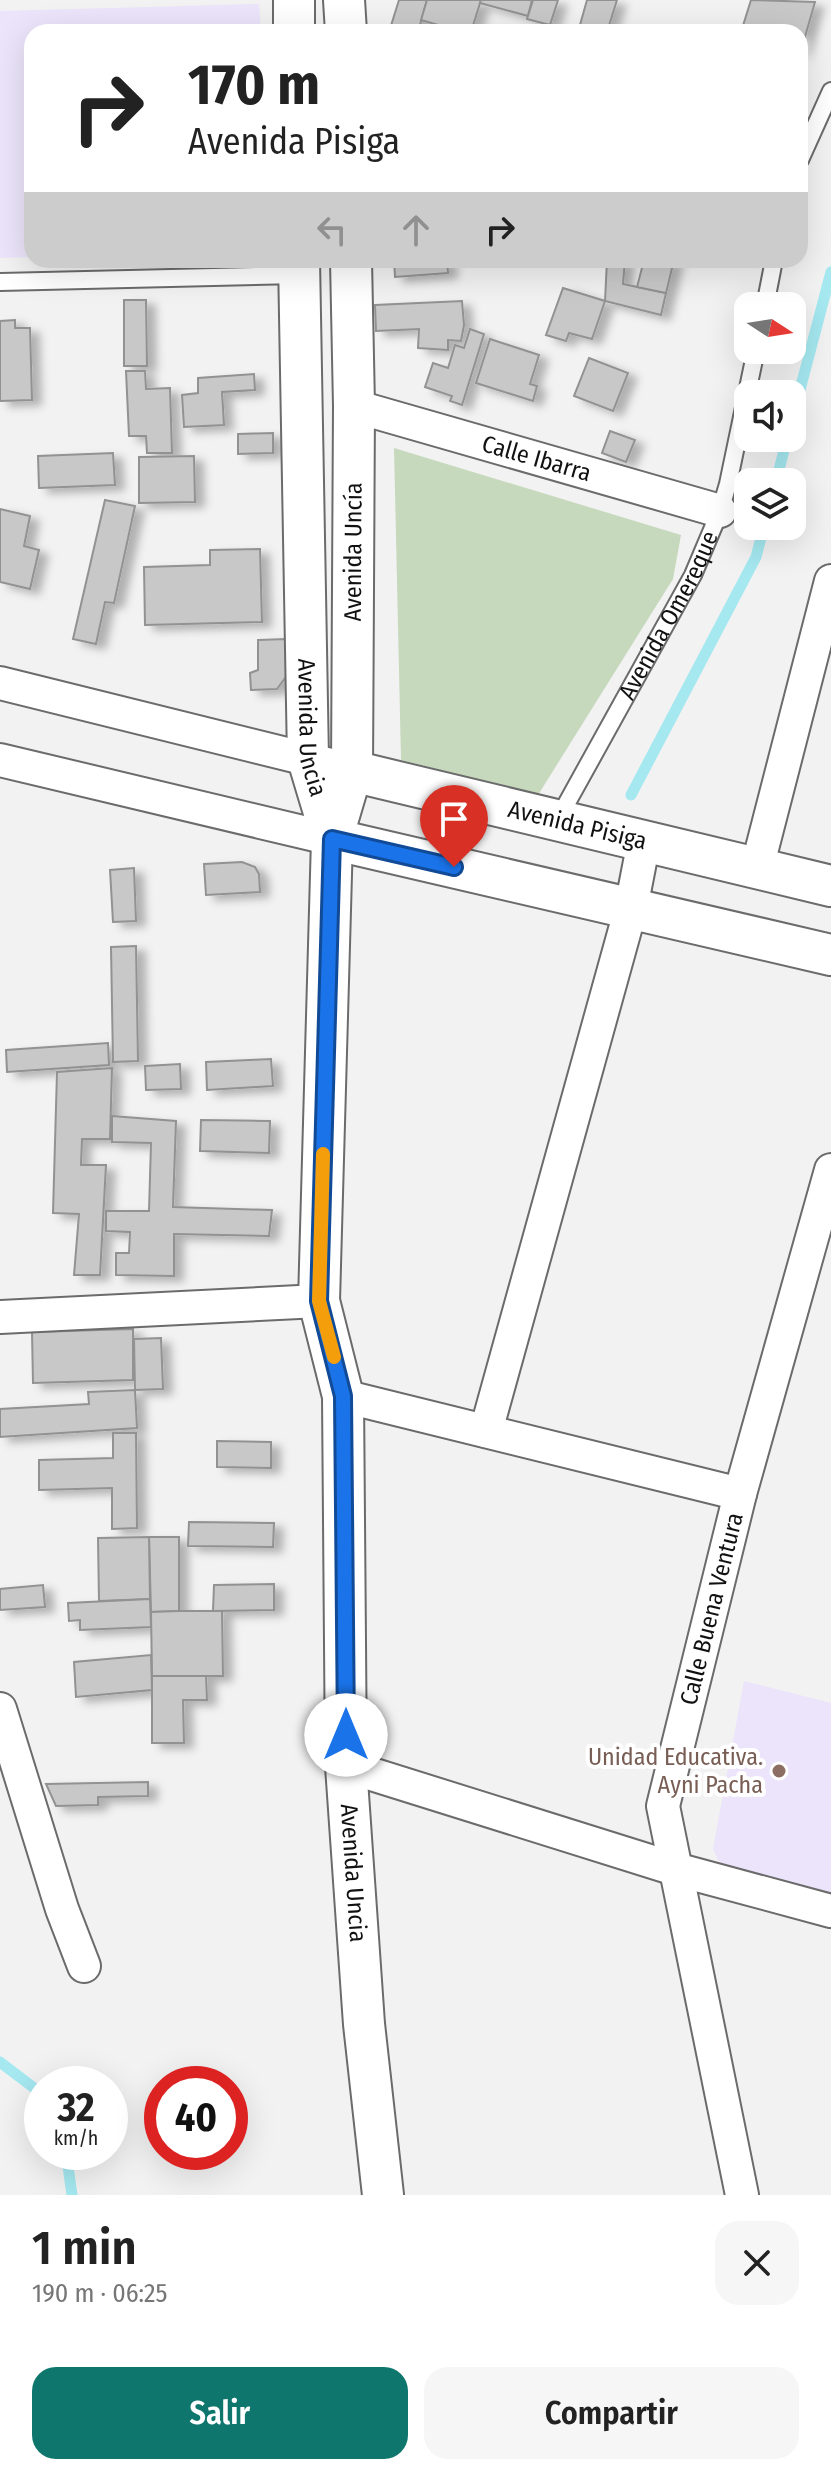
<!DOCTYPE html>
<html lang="es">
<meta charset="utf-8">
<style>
body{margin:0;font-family:"Fira Sans Condensed",sans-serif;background:#f6f6f6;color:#222;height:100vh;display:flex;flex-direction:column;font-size:30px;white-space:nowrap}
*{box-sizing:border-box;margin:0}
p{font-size:26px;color:#767676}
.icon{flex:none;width:44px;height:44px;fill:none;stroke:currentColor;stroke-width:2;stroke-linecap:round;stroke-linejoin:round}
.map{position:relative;height:2195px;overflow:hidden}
.side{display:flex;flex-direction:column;background:#fff;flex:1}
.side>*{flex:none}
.hud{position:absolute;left:24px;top:24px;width:784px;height:244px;border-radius:24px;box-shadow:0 8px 32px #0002;background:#fff;color:#222;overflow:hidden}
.needle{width:52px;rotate:102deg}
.controls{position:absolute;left:734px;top:292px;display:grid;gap:16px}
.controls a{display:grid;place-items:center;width:72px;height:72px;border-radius:16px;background:#fff;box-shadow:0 8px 32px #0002;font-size:40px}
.speed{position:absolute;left:24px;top:2066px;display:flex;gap:16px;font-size:40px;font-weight:700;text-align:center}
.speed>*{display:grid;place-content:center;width:104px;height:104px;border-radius:50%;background:#fff;box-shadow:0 8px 32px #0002;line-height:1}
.speed small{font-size:20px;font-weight:400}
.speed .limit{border:12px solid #d22;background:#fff;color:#111}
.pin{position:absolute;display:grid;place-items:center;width:68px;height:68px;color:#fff;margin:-82px -34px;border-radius:50% 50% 50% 0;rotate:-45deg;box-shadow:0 0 8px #0007}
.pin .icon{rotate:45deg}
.me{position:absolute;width:88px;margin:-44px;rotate:0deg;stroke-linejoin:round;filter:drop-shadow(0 0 6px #0008)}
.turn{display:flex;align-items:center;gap:28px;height:168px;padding:0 32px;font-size:36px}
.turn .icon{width:104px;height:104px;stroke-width:2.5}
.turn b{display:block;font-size:56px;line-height:68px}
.lanes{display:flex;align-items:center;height:76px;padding:0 32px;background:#0003;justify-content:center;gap:40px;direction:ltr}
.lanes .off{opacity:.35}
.round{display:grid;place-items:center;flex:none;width:84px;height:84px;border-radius:24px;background:#f6f6f6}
.summary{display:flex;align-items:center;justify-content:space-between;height:136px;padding:0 32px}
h1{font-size:48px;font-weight:600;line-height:60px}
.cta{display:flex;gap:16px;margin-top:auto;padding:16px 32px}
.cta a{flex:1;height:92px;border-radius:24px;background:#0f766e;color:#fff;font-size:32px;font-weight:600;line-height:92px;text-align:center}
.cta a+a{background:#f6f6f6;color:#222}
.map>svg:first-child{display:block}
.education{fill:#ebe4fa}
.green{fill:#c7d9bc}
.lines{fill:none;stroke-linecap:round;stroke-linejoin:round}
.stream{stroke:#a5e8f0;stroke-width:11}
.building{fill:#c9c8c8;stroke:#939293;stroke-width:2;filter:url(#shadow)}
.service-casing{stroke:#6b6b6c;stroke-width:20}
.minor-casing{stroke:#6b6b6c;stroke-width:36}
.tertiary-casing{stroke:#6b6b6c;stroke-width:44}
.service{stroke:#fff;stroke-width:16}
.minor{stroke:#fff;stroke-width:32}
.tertiary{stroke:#fff;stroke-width:40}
.route-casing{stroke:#114b97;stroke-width:20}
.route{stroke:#1a73e8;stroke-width:14}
.slow{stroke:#f59e0b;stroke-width:14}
.education-dot{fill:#8d6e63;stroke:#fff;stroke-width:3}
.labels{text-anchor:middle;stroke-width:8;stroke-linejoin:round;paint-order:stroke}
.street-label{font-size:24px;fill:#111;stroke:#fff}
.education-label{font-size:24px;fill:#785e54;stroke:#fff;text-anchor:end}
</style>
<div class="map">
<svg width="831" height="2195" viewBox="0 0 831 2195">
<defs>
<filter id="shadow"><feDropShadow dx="9" dy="5" stdDeviation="4" flood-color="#0004"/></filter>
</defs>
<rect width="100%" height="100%" fill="#f2f2f3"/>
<!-- education -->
<g class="education">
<polygon points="259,4 261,32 32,32 32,257 0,258 0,11"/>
<polygon points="744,1681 831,1703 831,1897 727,1869 718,1860 713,1849"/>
</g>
<!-- green -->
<polygon class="green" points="394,448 681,535 673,579 538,795 401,760"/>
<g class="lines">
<!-- stream -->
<g class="stream">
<polyline points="792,420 831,272"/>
<polyline points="776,482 787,438"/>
<polyline points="631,795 756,557 764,526"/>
<polyline points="0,2062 42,2094"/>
<polyline points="66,2152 72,2195"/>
</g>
</g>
<!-- building -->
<g class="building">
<polygon points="399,0 427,0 418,32 389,32"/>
<polygon points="427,0 481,0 471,32 462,32 421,20"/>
<polygon points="481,0 532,0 528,16 480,3"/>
<polygon points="533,0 558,0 550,25 527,19"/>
<polygon points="587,0 617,0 607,32 578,32"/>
<polygon points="751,0 815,2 800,54 800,32 741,32"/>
<polygon points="524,26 548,32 523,32"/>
<polygon points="394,260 447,260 448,273 395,277"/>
<polygon points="607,260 625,260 623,284 666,293 661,315 605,301"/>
<polygon points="644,260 674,260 666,293 637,287"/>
<polygon points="563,288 605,301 592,339 569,333 566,341 546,335"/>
<polygon points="124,300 146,300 147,366 124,366"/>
<polygon points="462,301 464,325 461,341 448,340 448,350 418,348 419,329 376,331 375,305"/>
<polygon points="15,320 15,328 30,328 32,400 0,401 0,321"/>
<polygon points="470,329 484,334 462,405 450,401 452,396 425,387 433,363 448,368 455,345 464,348"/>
<polygon points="490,339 539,355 530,384 537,386 533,401 476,383"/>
<polygon points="589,358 628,373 613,411 574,396"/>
<polygon points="126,371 145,371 146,389 170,388 172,453 147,453 146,436 129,436"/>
<polygon points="254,374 255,390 222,392 224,425 184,427 182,395 198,393 198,378"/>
<polygon points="610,431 635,440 626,462 602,453"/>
<polygon points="273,433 273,453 238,454 238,434"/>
<polygon points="113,453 115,485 39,488 38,456"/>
<polygon points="194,456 195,502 139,503 139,457"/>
<polygon points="105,500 135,506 114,603 105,602 96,644 73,639"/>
<polygon points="0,509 30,516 24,546 39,550 30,589 0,582"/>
<polygon points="260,549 262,622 145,625 144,567 210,565 210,550"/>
<polygon points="287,639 288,674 277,689 251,690 250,673 258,670 258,640"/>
<polygon points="242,862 255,867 259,874 260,892 206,895 204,864"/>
<polygon points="134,868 136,921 113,922 110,870"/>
<polygon points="136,946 138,1061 113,1062 111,947"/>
<polygon points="108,1043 109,1065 7,1072 6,1050"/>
<polygon points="271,1059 273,1086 207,1090 206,1062"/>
<polygon points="180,1064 181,1089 146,1090 145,1066"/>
<polygon points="112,1068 110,1139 82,1139 81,1165 106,1165 100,1275 74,1275 79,1214 53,1213 57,1072"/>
<polygon points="112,1116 176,1121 173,1207 272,1210 269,1236 174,1234 174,1276 116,1275 116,1253 129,1253 130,1232 106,1231 106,1211 149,1211 151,1143 112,1142"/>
<polygon points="201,1120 270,1121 269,1153 200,1151"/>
<polygon points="133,1329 133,1380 33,1383 32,1332"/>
<polygon points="161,1338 163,1389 135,1390 134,1339"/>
<polygon points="135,1390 137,1428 0,1437 0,1409 89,1404 88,1392"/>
<polygon points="113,1433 136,1433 137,1528 112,1529 112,1488 39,1490 39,1460 113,1458"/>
<polygon points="217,1441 271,1442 271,1468 217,1467"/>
<polygon points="189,1522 274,1523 273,1547 188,1546"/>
<polygon points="149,1537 179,1537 179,1611 151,1612"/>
<polygon points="149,1537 150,1599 99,1601 98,1538"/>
<polygon points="274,1584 274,1610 213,1611 214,1585"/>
<polygon points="43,1585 45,1607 0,1610 0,1589"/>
<polygon points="150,1599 151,1627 80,1630 80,1620 69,1621 68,1603"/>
<polygon points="179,1611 222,1611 223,1676 152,1676 151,1612"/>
<polygon points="151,1655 152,1690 76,1697 74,1662"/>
<polygon points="152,1676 206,1676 207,1700 183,1700 184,1743 152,1743"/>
<polygon points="148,1782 148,1796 98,1797 98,1805 56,1806 46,1784"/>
</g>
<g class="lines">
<defs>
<g id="service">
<polyline points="800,160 831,91"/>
<polyline points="0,282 299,275"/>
<polyline points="765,306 774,260"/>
<path id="s1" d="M558,819L693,575L720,511L728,484L756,350"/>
</g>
<g id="minor">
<path id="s2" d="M354,406L720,511"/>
<polyline points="0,683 331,765"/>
<polyline points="0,760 332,839"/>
<polyline points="757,868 831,581"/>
<polyline points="0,1317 319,1301"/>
<polyline points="343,1396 740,1494"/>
<polyline points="486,1431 631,908 644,841"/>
<polyline points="0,1709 62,1909 84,1966"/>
<polyline points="346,1766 675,1869 831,1911"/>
<path id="s3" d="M742,2195L663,1806L740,1494L831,1170"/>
</g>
<g id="tertiary">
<polyline points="294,0 294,32"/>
<polyline points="344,0 346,32"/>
<path id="s4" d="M299,260L308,759L332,839L319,1301L343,1396L346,1766L364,2024L383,2195"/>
<path id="s5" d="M352,771L831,886"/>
<path id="s6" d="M332,839L352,771L354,406L351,260"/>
<polyline points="332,839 831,955"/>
</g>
</defs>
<!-- service casing -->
<use href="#service" class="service-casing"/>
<!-- minor casing -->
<use href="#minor" class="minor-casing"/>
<!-- tertiary casing -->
<use href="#tertiary" class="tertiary-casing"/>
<!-- service -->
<use href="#service" class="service"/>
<!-- minor -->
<use href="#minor" class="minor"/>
<!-- tertiary -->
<use href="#tertiary" class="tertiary"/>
</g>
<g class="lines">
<defs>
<polyline id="route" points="346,1735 343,1396 319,1301 332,839 454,867"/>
</defs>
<!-- route casing -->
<use href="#route" class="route-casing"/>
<!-- route -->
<use href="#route" class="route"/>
<!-- slow -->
<polyline class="slow" points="323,1154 319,1301 334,1357"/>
</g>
<!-- markers -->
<circle class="education-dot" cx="779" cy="1771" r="8"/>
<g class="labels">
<!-- street labels -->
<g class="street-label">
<text dy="8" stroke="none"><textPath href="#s2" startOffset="190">Calle Ibarra</textPath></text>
<text dy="8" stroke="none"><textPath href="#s6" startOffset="290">Avenida Uncía</textPath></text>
<text dy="8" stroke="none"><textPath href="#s1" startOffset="232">Avenida Omereque</textPath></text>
<text dy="8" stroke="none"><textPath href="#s4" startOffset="468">Avenida Uncia</textPath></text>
<text dy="8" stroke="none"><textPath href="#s5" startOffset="232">Avenida Pisiga</textPath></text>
<text dy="8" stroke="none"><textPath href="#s3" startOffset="600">Calle Buena Ventura</textPath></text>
<text dy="8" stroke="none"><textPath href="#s4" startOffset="1620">Avenida Uncia</textPath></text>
</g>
<!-- education labels -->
<g class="education-label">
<text x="763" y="1765">Unidad Educativa.<tspan x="763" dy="28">Ayni Pacha</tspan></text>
</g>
</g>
</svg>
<div class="controls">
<a><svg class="needle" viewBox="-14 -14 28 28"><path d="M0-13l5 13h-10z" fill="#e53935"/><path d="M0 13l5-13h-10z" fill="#767676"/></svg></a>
<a><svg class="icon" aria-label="sound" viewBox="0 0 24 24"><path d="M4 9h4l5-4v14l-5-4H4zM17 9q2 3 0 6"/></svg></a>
<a><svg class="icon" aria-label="layers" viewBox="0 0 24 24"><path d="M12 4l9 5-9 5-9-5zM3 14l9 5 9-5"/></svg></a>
</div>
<div class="speed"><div>32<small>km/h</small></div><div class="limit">40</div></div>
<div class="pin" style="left:454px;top:867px;background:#d93025"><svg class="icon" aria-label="arrive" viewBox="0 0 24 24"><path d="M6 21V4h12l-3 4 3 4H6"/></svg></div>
<svg class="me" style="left:346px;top:1735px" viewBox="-20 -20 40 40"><circle r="19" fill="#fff"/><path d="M0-13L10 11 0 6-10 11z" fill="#1a73e8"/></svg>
<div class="hud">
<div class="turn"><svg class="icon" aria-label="right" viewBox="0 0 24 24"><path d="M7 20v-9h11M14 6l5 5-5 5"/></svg><div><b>170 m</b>Avenida Pisiga</div></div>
<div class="lanes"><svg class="icon off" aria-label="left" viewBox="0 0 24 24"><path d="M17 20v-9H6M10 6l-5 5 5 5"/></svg><svg class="icon off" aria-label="ahead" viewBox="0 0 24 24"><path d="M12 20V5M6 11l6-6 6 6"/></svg><svg class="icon" aria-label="right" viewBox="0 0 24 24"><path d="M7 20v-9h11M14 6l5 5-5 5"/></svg></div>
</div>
</div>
<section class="side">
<div class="summary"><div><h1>1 min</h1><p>190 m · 06:25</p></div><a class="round"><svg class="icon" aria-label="close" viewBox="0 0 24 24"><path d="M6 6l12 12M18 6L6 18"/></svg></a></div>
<div class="cta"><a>Salir</a><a>Compartir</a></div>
</section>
